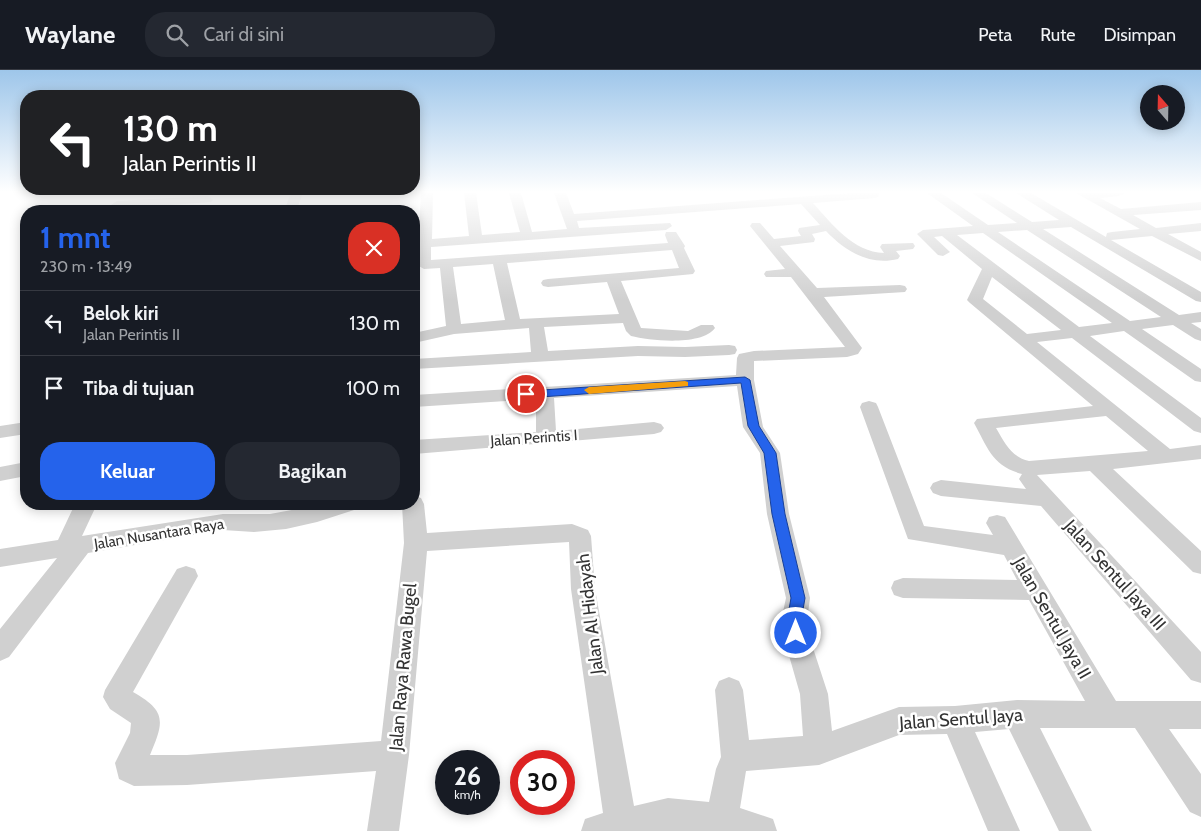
<!DOCTYPE html>
<html lang="id">
<meta charset="utf-8">
<style>
body{margin:0;font-family:Cabin,sans-serif;background:#242831;color:#f1f3f6;height:100vh;display:flex;flex-direction:column;font-size:19px;white-space:nowrap}
*{box-sizing:border-box;margin:0}
p{font-size:16px;color:#9ea1a6}
.icon{flex:none;width:28px;height:28px;fill:none;stroke:currentColor;stroke-width:2;stroke-linecap:round;stroke-linejoin:round}
.map{position:relative;flex:1;overflow:hidden}
.panel{position:absolute;left:20px;top:135px;width:400px;height:305px;display:flex;flex-direction:column;background:#171b24;border-radius:20px;box-shadow:0 2px 12px #0003}
.panel>*{flex:none}
.banner{position:absolute;left:20px;top:20px;width:400px;height:105px;border-radius:20px;box-shadow:0 2px 12px #0003;background:#202124;color:#fff;overflow:hidden}
.needle{width:32px;rotate:340deg}
.controls{position:absolute;left:1140px;top:15px;display:grid;gap:10px}
.controls a{display:grid;place-items:center;width:45px;height:45px;border-radius:50%;background:#171b24;box-shadow:0 2px 12px #0003;font-size:25px}
.speed{position:absolute;left:435px;top:680px;display:flex;gap:10px;font-size:25px;font-weight:700;text-align:center}
.speed>*{display:grid;place-content:center;width:65px;height:65px;border-radius:50%;background:#171b24;box-shadow:0 2px 12px #0003;line-height:1}
.speed small{font-size:12px;font-weight:400}
.speed .limit{border:8px solid #d22;background:#fff;color:#111}
.pin{position:absolute;display:grid;place-items:center;width:42px;height:42px;color:#fff;margin:-21px;border:2px solid #fff;border-radius:50%;box-shadow:0 1px 5px #0007}
.me{position:absolute;width:55px;margin:-28px;rotate:0deg;stroke-linejoin:round;filter:drop-shadow(0 0 4px #0008)}
.turn{display:flex;align-items:center;gap:18px;height:105px;padding:0 20px;font-size:22px}
.turn .icon{width:65px;height:65px;stroke-width:2.5}
.turn b{display:block;font-size:35px;line-height:42px}
.round{display:grid;place-items:center;flex:none;width:52px;height:52px;border-radius:20px;background:#242831}
.headline{display:flex;align-items:center;justify-content:space-between;height:85px;padding:0 20px}
h1{font-size:30px;font-weight:700;line-height:38px;color:#2563eb}
.cta{display:flex;gap:10px;margin-top:auto;padding:10px 20px}
.cta a{flex:1;height:58px;border-radius:20px;background:#2563eb;color:#fff;font-size:20px;font-weight:700;line-height:58px;text-align:center}
.cta a+a{background:#242831;color:#f1f3f6}
ul{padding:0;list-style:none}
li{display:flex;align-items:center;gap:15px;height:65px;padding:0 20px;border-top:1px solid #363941}
li div{flex:1}
li b{display:block;font-size:19px}
li em{font-style:normal}
header{display:flex;align-items:center;gap:30px;box-sizing:border-box;height:70px;padding:0 25px;background:#171b24;border-bottom:1px solid #363941}
header strong{font-size:24px}
nav{display:flex;gap:28px;margin-inline-start:auto;font-size:18px}
.search{width:350px;height:45px;background:#242831;display:flex;align-items:center;gap:12px;box-sizing:border-box;padding:0 18px;border-radius:20px;color:#9ea1a6;font-size:19px}
.map>svg:first-child{display:block}
.lines{fill:none;stroke-linecap:round;stroke-linejoin:round}
.minor{fill:#d0d0d0;fill-rule:evenodd}
.route{fill:#2563eb;stroke:#184099}
.slow{fill:#f59e0b}
.labels{text-anchor:middle;stroke-width:5;stroke-linejoin:round;paint-order:stroke}
.street-label{font-size:15px;fill:#333;stroke:#fff}
.near-street-label{font-size:18px;fill:#333;stroke:#fff}
</style>
<header>
<strong>Waylane</strong>
<div class="search"><svg class="icon" aria-label="search" viewBox="0 0 24 24"><circle cx="10" cy="10" r="6"/><path d="M15 15l6 6"/></svg>Cari di sini</div>
<nav><a>Peta</a><a>Rute</a><a>Disimpan</a></nav>
</header>
<div class="map">
<svg width="1201" height="761" viewBox="0 0 1201 761">
<rect width="100%" height="100%" fill="#fff"/>
<g class="lines">
<!-- minor -->
<g class="minor">
<polygon points="291,123 303,123 296,141 284,141"/>
<path d="M421,123H433L432,169L469,166L464,123H476L482,165L520,162L509,123H521L532,162L567,159L554,123H566L574,144L851,123H879L878,127L874,128L813,133C832,154 853,182 884,183L880,177L882,174L913,173L915,176L913,179L896,181L900,186L898,189C869,196 845,181 826,161L812,164L815,169L814,172L780,176L817,218L900,215L905,216L907,219L905,222L824,227L862,278L858,284L847,287L754,291V310L763,357L780,383L789,444L810,528L807,551L812,575L828,624L832,661L899,637L955,636L1017,630L1085,631L1029,530L903,528L894,525L891,518L894,511L903,508L1017,510L1004,485L908,469L860,337L862,333L869,331L876,333L878,337L924,456L993,465L986,453L989,447L997,445L1005,447L1116,631H1201V659H1169L1201,704V747L1190,742L1135,658H1040L1092,761H1059L1009,659L975,662L1020,761H988L947,664L899,665L819,695L746,701L740,738L773,749L777,761H581L585,749L603,743L571,519L569,472L427,481L409,685L399,761H367L376,701L187,715L134,716L119,709L115,693L130,663L131,653L110,639L103,627L105,620L177,499L186,496L195,499L198,506L133,622C167,641 164,652 150,685H187L381,671L404,473L402,434H414V426L421,428L424,434L427,463L572,454L588,460L591,466L595,519L634,736L668,728L709,732L716,699L721,687L715,620L719,611L729,607L739,611L743,620L749,670L803,666L800,624L786,575L781,551L786,528L767,444L760,383L743,357L737,316L554,328L556,361L654,352L661,354L664,358L661,362L654,364L414,384V370L536,362V329L414,337V325L736,305L737,288L739,284L754,281L845,277L791,207H766L764,204L766,201L785,199L750,156L752,153H760L774,169L801,166L798,161L799,158L820,155L801,134L577,151L579,158L670,153L672,156L666,160L431,177V190L668,173L665,165L666,162H676L685,176L684,178L695,201L693,204L621,211L641,258L688,261L701,255H713L715,258C702,276 651,271 631,266L626,261L623,253L544,257L548,281L638,276L685,277L729,275L735,276L737,280L735,284L729,285L685,287L638,286L414,299V289L531,282L529,258L454,264L414,273V263L446,256L440,198L424,199L417,195ZM672,180L679,198L548,209L543,210L541,213L543,216L548,217L607,212L619,244L520,249L507,193ZM493,194L505,250L461,254L453,197Z"/>
<path d="M927,123H941L988,155L1017,153L972,123H986L1032,152L1059,150L1016,123H1031L1106,167L1107,163L1112,162L1140,159L1076,123H1125L1119,126L1100,128L1121,139L1201,132V140L1133,145L1156,158L1201,153V161L1168,164L1201,182V191L1152,166L1111,170L1201,222V232L1196,231L1071,157L1043,159L1179,245L1201,242V252L1191,253L1201,259V271L1195,269L1173,255L1142,259L1201,299V312L1195,311L1124,261L1090,266L1201,348V363L1194,361L1072,268L1037,272L1170,379L1201,375V389L1113,399L1201,481V504L1193,502L1090,401L1037,405L1201,582V613L1191,610L1041,436L941,426L933,423L930,418L933,413L941,410L1026,419L1019,409L1022,404C992,396 988,378 974,353L977,349L1093,336L970,233L967,230L982,199L942,166L934,167L950,182L943,186L938,185L917,164L923,160L973,156ZM1027,160L1161,247L1130,251L998,162ZM983,163L1112,253L1079,257L957,165ZM992,207L1061,260L1027,264L983,229ZM1106,346L1148,381L1029,391C1011,387 1005,373 996,358Z"/>
<polygon points="207,126 211,128 213,130 211,132 117,139 111,135 117,131"/>
<polygon points="26,352 26,364 0,368 0,356"/>
<polygon points="26,392 26,406 0,411 0,397"/>
<polygon points="75,434 97,434 82,466 223,444 270,444 324,434 357,434 354,440 317,452 286,459 254,462 223,460 88,483 9,587 0,591 0,559 57,488 0,497 0,479 58,470"/>
</g>
</g>
<!-- sky -->
<linearGradient id="sky" x2="0" y2="1"><stop stop-color="#9ec6ea"/><stop offset="0.53" stop-color="#fff"/><stop offset="1" stop-color="#fff" stop-opacity="0"/></linearGradient>
<rect width="1201" height="230" fill="url(#sky)"/>
<!-- route -->
<polygon class="route" points="745,307 750,310 759,356 776,383 785,444 805,528 801,551 804,563 802,568 796,570 791,568 787,551 791,528 772,444 764,383 748,356 741,313 526,328 521,324 526,321"/>
<!-- slow -->
<polygon class="slow" points="685,311 688,312 688,316 589,324 584,320 589,317"/>
<g class="labels">
<!-- street labels -->
<g class="street-label">
<text transform="translate(534 368) rotate(-4)" y="5">Jalan Perintis I</text>
<text transform="translate(159 464) rotate(-9)" y="5">Jalan Nusantara Raya</text>
</g>
<!-- near-street labels -->
<g class="near-street-label">
<text transform="translate(1115 505) rotate(48)" y="6">Jalan Sentul Jaya III</text>
<text transform="translate(590 544) rotate(-97)" y="6">Jalan Al Hidayah</text>
<text transform="translate(1052 548) rotate(60)" y="6">Jalan Sentul Jaya II</text>
<text transform="translate(403 597) rotate(-85)" y="6">Jalan Raya Rawa Bugel</text>
<text transform="translate(961 649) rotate(-4)" y="6">Jalan Sentul Jaya</text>
</g>
</g>
</svg>
<div class="controls">
<a><svg class="needle" viewBox="-14 -14 28 28"><path d="M0-13l5 13h-10z" fill="#e53935"/><path d="M0 13l5-13h-10z" fill="#9ea1a6"/></svg></a>
</div>
<div class="speed"><div>26<small>km/h</small></div><div class="limit">30</div></div>
<div class="pin" style="left:526px;top:324px;background:#d93025"><svg class="icon" aria-label="arrive" viewBox="0 0 24 24"><path d="M6 21V4h12l-3 4 3 4H6"/></svg></div>
<svg class="me" style="left:796px;top:563px" viewBox="-20 -20 40 40"><circle r="17" fill="#2563eb" stroke="#fff" stroke-width="3"/><path d="M0-11L8 9 0 5-8 9z" fill="#fff"/></svg>
<div class="banner">
<div class="turn"><svg class="icon" aria-label="left" viewBox="0 0 24 24"><path d="M17 20v-9H6M10 6l-5 5 5 5"/></svg><div><b>130 m</b>Jalan Perintis II</div></div>
</div>
<section class="panel">
<div class="headline"><div><h1>1 mnt</h1><p>230 m · 13:49</p></div><a class="round" style="background:#d93025;color:#fff"><svg class="icon" aria-label="close" viewBox="0 0 24 24"><path d="M6 6l12 12M18 6L6 18"/></svg></a></div>
<ul>
<li><svg class="icon" aria-label="left" viewBox="0 0 24 24"><path d="M17 20v-9H6M10 6l-5 5 5 5"/></svg><div><b>Belok kiri</b><p>Jalan Perintis II</p></div><em>130 m</em></li>
<li><svg class="icon" aria-label="arrive" viewBox="0 0 24 24"><path d="M6 21V4h12l-3 4 3 4H6"/></svg><div><b>Tiba di tujuan</b></div><em>100 m</em></li>
</ul>
<div class="cta"><a>Keluar</a><a>Bagikan</a></div>
</section>
</div>
